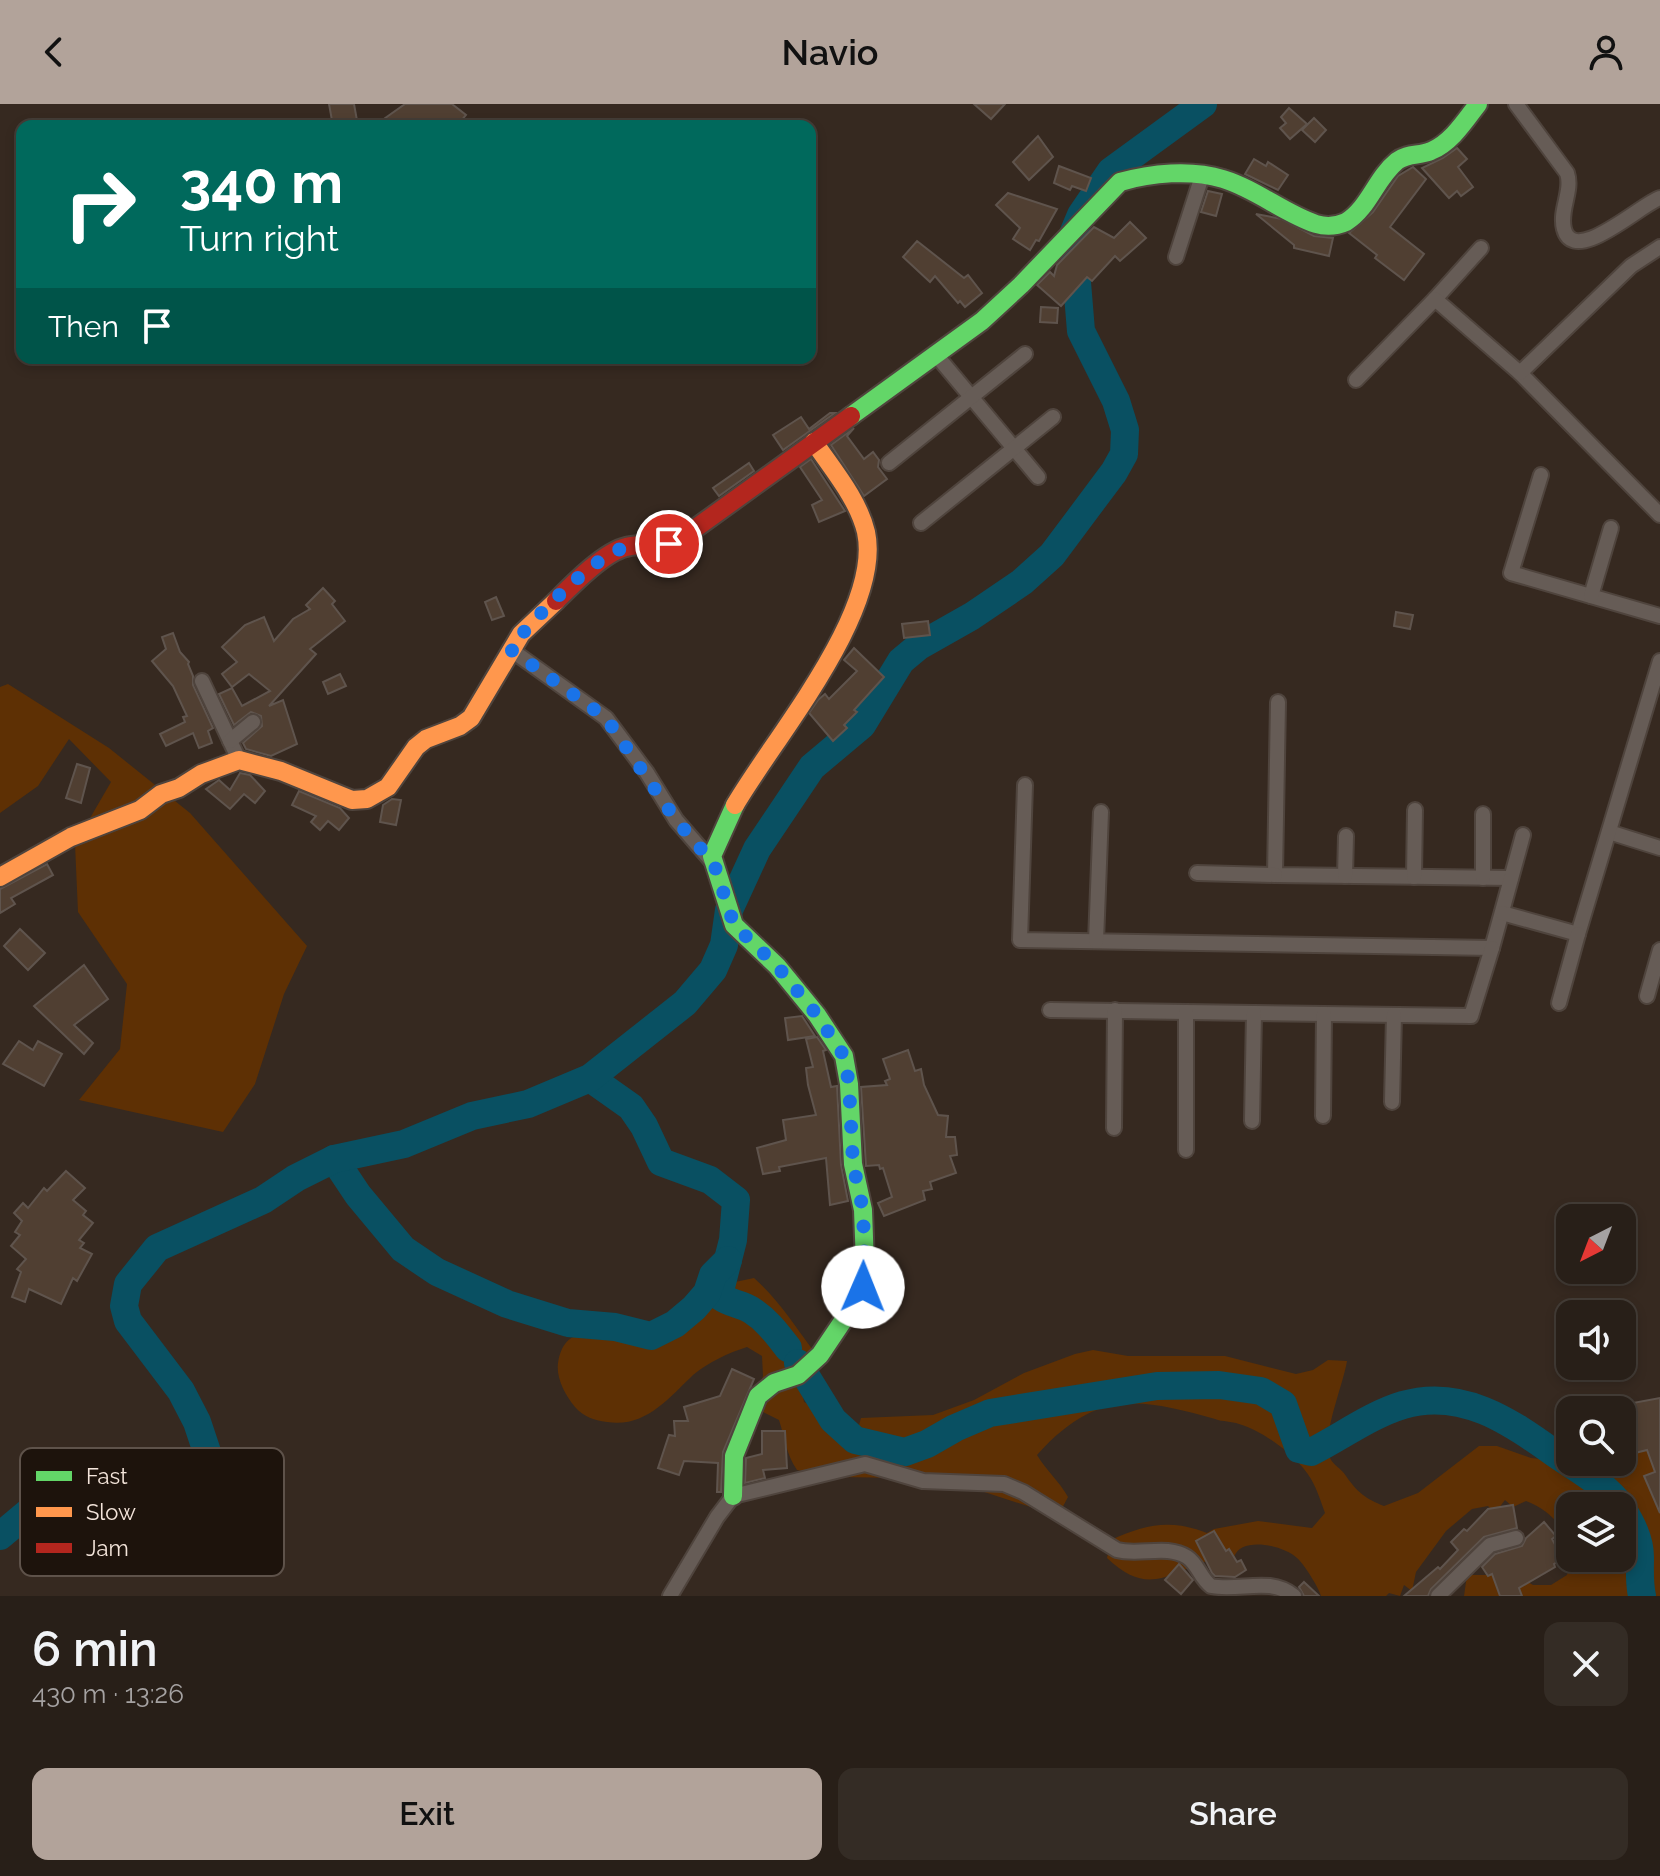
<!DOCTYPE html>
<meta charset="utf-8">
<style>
body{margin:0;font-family:Raleway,sans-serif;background:#342c25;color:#f1f3f6;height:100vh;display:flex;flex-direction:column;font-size:30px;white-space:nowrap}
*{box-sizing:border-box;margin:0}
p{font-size:26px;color:#a5a2a2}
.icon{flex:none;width:44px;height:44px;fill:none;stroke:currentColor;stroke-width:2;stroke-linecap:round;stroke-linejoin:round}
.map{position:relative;height:1492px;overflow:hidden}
.drawer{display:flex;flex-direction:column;background:#281f18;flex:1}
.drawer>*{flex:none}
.top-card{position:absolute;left:16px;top:16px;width:800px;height:244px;border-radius:16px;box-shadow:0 4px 12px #0003,0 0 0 2px #443d37;background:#00695c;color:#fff;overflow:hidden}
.needle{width:52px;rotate:222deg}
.tools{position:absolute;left:1556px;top:1100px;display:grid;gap:16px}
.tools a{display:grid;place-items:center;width:80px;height:80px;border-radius:16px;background:#281f18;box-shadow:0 4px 12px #0003,0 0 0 2px #443d37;font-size:40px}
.pin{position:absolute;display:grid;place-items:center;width:68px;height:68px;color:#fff;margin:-34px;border:4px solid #fff;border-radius:50%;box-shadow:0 2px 8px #0007}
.me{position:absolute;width:88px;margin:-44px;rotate:1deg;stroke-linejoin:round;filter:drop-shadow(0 0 6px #0008)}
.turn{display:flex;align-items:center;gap:28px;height:168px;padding:0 32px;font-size:36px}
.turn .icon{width:104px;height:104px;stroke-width:2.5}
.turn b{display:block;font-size:56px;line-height:68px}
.then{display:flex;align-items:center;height:76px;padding:0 32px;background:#0003;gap:16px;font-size:30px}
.round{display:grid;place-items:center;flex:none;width:84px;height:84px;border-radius:16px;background:#342c25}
.summary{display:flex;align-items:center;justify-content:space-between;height:136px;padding:0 32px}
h1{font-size:48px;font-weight:600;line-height:60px}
.primary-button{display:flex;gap:16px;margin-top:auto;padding:16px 32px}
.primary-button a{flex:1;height:92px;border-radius:16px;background:#b2a39a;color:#111;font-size:32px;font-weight:600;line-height:92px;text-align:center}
.primary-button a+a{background:#342c25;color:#f1f3f6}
header{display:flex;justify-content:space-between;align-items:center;height:104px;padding:0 32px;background:#b2a39a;color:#111;font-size:36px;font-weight:600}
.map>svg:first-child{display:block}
.green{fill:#5e3004}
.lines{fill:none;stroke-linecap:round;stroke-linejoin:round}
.river{stroke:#095062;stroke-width:28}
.building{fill:#503f32;stroke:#5f544d;stroke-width:2}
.street-casing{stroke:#4f443d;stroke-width:18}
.fast-casing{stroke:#4f443d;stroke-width:22}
.slow-casing{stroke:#4f443d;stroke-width:22}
.jam-casing{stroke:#4f443d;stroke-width:22}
.street{stroke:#665c56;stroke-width:14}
.fast{stroke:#63d668;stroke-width:18}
.slow{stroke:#ff974d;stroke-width:18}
.jam{stroke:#b3261e;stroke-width:18}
.route{stroke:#1a73e8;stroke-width:14;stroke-dasharray:0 25.2}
.key{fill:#1d130c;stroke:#5e524a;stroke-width:2}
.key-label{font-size:22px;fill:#f4e5db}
</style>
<header><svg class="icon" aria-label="back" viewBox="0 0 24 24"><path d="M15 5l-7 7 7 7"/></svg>Navio<svg class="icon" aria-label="person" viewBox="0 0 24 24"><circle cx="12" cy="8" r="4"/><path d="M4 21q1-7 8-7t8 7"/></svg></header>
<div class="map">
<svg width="1660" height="1492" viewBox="0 0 1660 1492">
<rect width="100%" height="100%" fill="#362920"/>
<!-- green -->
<g class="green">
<polygon points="8,580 109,644 190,709 307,842 284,890 255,980 223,1028 79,996 120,945 127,880 78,808 75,740 111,678 69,635 38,682 0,709 0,583"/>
<path d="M754,1174C780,1197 795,1223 816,1250L796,1256C803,1268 801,1284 804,1298L821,1306L855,1335L861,1314L933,1311L974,1296L1024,1269L1075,1250L1093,1246L1128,1252H1225L1296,1270L1313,1266L1328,1256L1347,1257C1343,1282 1321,1332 1330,1354C1333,1361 1342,1365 1346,1372C1357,1388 1366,1395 1384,1402L1418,1389L1479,1342H1497L1531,1354L1549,1356L1570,1349V1358H1622V1333H1624C1642,1340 1652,1348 1660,1365V1492H1464L1467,1471H1517L1533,1481H1551L1567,1471L1572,1454H1622V1402H1570V1443C1562,1420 1549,1406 1526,1397L1513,1403L1505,1396L1495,1409L1488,1402L1472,1405L1446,1427L1416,1468L1412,1487L1404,1481L1400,1492L1389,1489L1386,1492H1321C1319,1484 1304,1460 1297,1454C1283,1441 1241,1432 1234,1453C1226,1454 1216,1453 1209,1456C1166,1471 1147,1492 1107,1454L1111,1436C1146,1420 1171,1415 1207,1429L1214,1425L1258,1417L1312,1424L1325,1409C1321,1398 1317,1385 1311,1375C1298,1353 1264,1327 1239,1320C1231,1317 1223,1318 1215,1315C1138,1293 1095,1286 1037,1351C1046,1366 1059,1377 1068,1393L1060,1408L1043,1407L969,1383L909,1374L835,1373L797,1366C786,1350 785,1334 779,1316L763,1308L756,1290L763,1272L762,1252L747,1243C728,1249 709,1258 693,1271C668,1295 645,1324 607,1318C593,1316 584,1313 575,1303C565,1291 556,1274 558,1259C566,1207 618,1240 650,1238C678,1237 700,1220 712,1196L721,1193L735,1178Z"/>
</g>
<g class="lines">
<!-- river -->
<g class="river">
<path d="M590,974L631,1003L644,1022L661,1058L710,1076L736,1096L733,1136L721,1183V1193C731,1200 742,1200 751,1206C767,1216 777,1230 788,1244"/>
<polyline points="334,1055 358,1091 403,1145 437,1168 507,1200 568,1219 615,1223 651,1232 675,1220 694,1204 707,1189 713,1171 728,1156"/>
<path d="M798,1259L833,1316L855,1336L905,1348L927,1340L955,1324L990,1309L1157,1282L1219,1281L1261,1287L1283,1300L1299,1345L1311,1348C1341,1333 1370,1311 1403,1301C1461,1284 1510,1317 1554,1349C1577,1365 1604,1379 1621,1402"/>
<path d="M1622,1404C1631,1419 1640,1435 1640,1453C1640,1467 1639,1478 1642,1492"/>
<polyline points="0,1432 43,1396 82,1384 100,1392 138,1416 169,1426 185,1423 199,1412 208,1398 211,1375 207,1348 197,1318 181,1287 128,1217 124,1202 128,1180 157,1144 263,1096 296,1074 334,1055 404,1040 472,1012 528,1000 590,974 685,899 713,866 724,841 729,806 757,745 812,663 862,621 901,557 919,542 972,512 1022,478 1052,451 1114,368 1124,350 1125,326 1116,297 1081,227 1073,130 1081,111 1111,67 1203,0"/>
</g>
</g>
<!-- building -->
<g class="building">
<polygon points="329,0 354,0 358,22 333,22"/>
<polygon points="405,0 452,0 466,11 457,22 374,22"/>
<polygon points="974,0 1005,0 991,15"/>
<polygon points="1289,4 1307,20 1290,35 1280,24 1286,19 1281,13"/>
<polygon points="1314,14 1326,26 1315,38 1302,26"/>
<polygon points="1038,32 1053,53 1029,76 1013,58"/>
<polygon points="1457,44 1467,55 1458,63 1473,83 1461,92 1457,87 1449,94 1422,64 1443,54"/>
<polygon points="1254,55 1266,62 1268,58 1288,71 1278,86 1245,70"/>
<polygon points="1059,62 1091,74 1086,87 1072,82 1070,86 1054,79"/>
<polygon points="1413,63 1426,75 1390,123 1424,150 1404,176 1375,154 1377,151 1349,129 1373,108 1398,72"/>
<polygon points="1208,87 1222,90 1216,112 1201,108"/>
<polygon points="1008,89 1057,105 1039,137 1036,136 1030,146 1013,135 1020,124 996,101"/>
<polygon points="1256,110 1282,115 1314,132 1333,134 1329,152 1294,144 1294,141"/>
<polygon points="1130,118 1146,134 1120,157 1115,152 1092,177 1087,173 1061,202 1037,181 1050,168 1054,172 1057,161 1094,123 1114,134"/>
<polygon points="917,137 964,174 968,171 982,189 965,203 960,197 958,199 935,172 930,178 903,153"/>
<polygon points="1041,203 1058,204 1057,219 1040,218"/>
<polygon points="830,309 835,309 783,346 773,331 801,313 809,325"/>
<polygon points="854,324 847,332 864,355 873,348 879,356 878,363 887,375 864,392 831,341"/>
<polygon points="811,355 845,407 819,418 812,401 822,396 800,363"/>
<polygon points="749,359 754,367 719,392 713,384"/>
<polygon points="323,484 335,497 332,500 345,517 310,545 316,550 269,602 283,596 297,640 271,652 246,645 243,639 262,622 261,612 251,608 234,621 219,590 232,584 242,602 270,587 249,570 232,583 222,570 237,558 222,543 245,521 264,513 274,537 293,515 310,505 306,501"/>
<polygon points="496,493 504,512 492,516 485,498"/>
<polygon points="1396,508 1413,511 1410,525 1394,522"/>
<polygon points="928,517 930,531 904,534 902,520"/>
<polygon points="173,529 180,548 189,558 188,560 193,572 193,581 213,624 208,627 212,639 199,644 193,629 166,642 160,630 185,618 183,613 187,612 173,582 152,557 166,545 162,533"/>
<polygon points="854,544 884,573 854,606 857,608 844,621 847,624 833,637 809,609 818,596 825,590 829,595 857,567 844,556"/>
<polygon points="340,570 346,582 328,590 323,578"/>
<polygon points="77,660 90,664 81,699 66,694"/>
<polygon points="240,669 250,671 265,687 255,699 244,690 230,705 206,685 219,676 230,686"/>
<polygon points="299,687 340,704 349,714 339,726 328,717 320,726 311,718 316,712 292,701"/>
<polygon points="392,695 401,696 396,721 380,718 383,701"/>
<polygon points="47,760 53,771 11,794 15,800 0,809 0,785"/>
<polygon points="20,825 45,849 28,866 4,842"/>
<polygon points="84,861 108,895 74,921 93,939 84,950 34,902"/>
<polygon points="802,912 815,932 788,936 785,914"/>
<polygon points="817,933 826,946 823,947 831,983 837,982 841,1061 848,1097 830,1101 826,1054 779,1063 780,1067 763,1070 757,1044 786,1036 783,1016 816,1011 808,981 806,964 813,963 806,935"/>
<polygon points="19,937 33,946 38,937 62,950 44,982 3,960"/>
<polygon points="908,946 915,967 921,965 924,981 938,1011 948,1012 946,1033 955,1033 957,1051 950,1052 956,1069 930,1078 932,1085 923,1087 925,1096 884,1112 878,1099 892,1093 883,1064 880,1065 879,1061 866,1062 861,983 887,981 885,977 890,975 883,955"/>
<polygon points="66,1067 85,1084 73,1096 86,1107 83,1111 93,1119 79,1136 84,1139 80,1144 92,1150 77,1177 73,1174 61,1200 29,1185 25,1198 12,1193 21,1168 17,1165 26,1155 11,1142 20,1131 15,1128 22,1117 14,1109 23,1099 28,1104 44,1084 47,1087"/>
<polygon points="732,1265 754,1275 723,1348 721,1388 717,1388 718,1359 684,1357 679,1371 658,1364 669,1331 675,1332 674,1317 688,1317 684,1303 720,1292"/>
<polygon points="1660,1294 1660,1409 1644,1372 1655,1368 1647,1346 1635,1349 1629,1319 1622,1319 1622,1301"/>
<polygon points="762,1327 785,1327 787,1364 763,1366 765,1374 745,1379 746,1354 762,1350"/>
<polygon points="1513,1401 1517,1424 1484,1433 1431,1485 1428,1492 1404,1492 1438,1463 1440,1465 1458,1446 1451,1438 1464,1425 1467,1427 1488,1405"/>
<polygon points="1544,1418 1556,1432 1552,1435 1563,1455 1554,1460 1555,1463 1519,1484 1522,1492 1500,1492 1492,1470 1488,1472 1482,1463 1495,1450 1522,1442 1526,1434"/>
<polygon points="1214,1427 1226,1447 1229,1445 1237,1458 1241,1456 1246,1466 1235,1473 1215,1472 1212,1469 1196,1437"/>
<polygon points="1179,1460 1193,1476 1181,1490 1165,1476"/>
<polygon points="1304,1478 1319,1492 1304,1492 1299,1483"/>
</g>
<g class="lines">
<defs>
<g id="street">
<path d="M1516,0L1567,69C1573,87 1559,106 1564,125C1574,163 1641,100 1660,94"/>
<polyline points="1176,153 1202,72"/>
<polyline points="1435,195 1481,144"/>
<polyline points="937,252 1038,373"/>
<polyline points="1520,269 1660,411"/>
<polyline points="1356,276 1435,195 1520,269 1631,162 1660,143"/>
<polyline points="889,359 1025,250"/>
<polyline points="1541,371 1511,469 1660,512"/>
<polyline points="921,419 1053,313"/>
<polyline points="1591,492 1611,424"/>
<polyline points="510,545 606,614 647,669 676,716 714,760"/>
<polyline points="202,577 239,656"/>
<polyline points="1278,598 1275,771 1511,774"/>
<polyline points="230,637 253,618"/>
<polyline points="1025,681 1020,836 1492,844 1523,731"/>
<polyline points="1609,728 1660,744"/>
<polyline points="1197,769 1275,771"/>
<polyline points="1345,772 1346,732"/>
<polyline points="1414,773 1415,706"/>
<polyline points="1483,774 1483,710"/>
<polyline points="1502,809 1578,830 1660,557"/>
<polyline points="1096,837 1101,708"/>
<polyline points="1647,892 1660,846"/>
<polyline points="1559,899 1578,830"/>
<polyline points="1050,906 1471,912 1492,844"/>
<polyline points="1186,908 1186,1046"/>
<polyline points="1392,998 1394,911"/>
<polyline points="1323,1012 1324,910"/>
<polyline points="1252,1017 1254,909"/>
<polyline points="1114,1024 1115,906"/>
<path d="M670,1492L717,1413L733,1392L865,1360L923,1377L1004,1380L1023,1388L1117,1446C1139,1452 1167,1440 1187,1453C1198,1460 1200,1474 1211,1482C1240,1488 1269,1472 1294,1492"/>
<polyline points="1438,1492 1490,1441 1516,1434"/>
</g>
<g id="fast">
<path d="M851,312L982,217L1021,181L1120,78C1151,69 1191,65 1223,75C1256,85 1285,110 1316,120C1326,123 1337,122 1346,118C1369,104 1376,74 1397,57C1407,49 1420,52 1431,47C1451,39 1465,17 1478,0"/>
<polyline points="733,1392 734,1352 758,1292 774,1279 798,1271 820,1251 857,1196 863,1183 865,1161 863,1106 853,1060 849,980 844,952 817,911 777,862 734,821 712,752 735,701"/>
</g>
<g id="slow">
<path d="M735,701C774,634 883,507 866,428C858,395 833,366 814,338"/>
<polyline points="0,773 71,733 140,706 161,690 179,684 201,670 239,656 281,667 352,696 367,695 388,683 416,643 426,635 460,622 471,614 521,530 556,497"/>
</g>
<path id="jam" d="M556,497C572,481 604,448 626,443C645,438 663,443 682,434L851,312"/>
</defs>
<!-- street casing -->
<use href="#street" class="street-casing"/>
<!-- fast casing -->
<use href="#fast" class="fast-casing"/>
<!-- slow casing -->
<use href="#slow" class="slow-casing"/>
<!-- jam casing -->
<use href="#jam" class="jam-casing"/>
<!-- street -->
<use href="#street" class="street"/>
<!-- fast -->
<use href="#fast" class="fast"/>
<!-- slow -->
<use href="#slow" class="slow"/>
<!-- jam -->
<use href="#jam" class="jam"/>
</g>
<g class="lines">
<!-- route -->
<path class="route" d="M669,440C655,442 639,439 626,443C592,453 531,517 510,545L606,614L676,716L714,760L734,821L777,862L817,911L844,952L849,980L853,1060L863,1106L865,1171L863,1183"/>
</g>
<!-- legend -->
<rect x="20" y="1344" width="264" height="128" rx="12" class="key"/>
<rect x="36" y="1367" width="36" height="10" fill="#63d668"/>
<rect x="36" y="1403" width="36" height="10" fill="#ff974d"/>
<rect x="36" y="1439" width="36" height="10" fill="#b3261e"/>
<g class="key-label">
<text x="86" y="1380">Fast</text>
<text x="86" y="1416">Slow</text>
<text x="86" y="1452">Jam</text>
</g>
</svg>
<div class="tools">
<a><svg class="needle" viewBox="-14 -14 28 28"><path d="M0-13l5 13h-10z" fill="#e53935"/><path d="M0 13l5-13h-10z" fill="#a5a2a2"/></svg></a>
<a><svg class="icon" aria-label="sound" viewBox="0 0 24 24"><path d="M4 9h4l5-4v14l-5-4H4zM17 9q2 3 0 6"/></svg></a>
<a><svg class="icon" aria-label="search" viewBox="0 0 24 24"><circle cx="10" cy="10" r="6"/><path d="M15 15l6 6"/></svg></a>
<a><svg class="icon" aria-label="layers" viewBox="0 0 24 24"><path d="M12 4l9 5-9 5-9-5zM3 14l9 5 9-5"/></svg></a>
</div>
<div class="pin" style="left:669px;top:440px;background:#d93025"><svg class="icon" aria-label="arrive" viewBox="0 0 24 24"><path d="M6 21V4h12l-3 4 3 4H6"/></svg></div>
<svg class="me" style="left:863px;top:1183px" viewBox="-20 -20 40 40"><circle r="19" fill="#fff"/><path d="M0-13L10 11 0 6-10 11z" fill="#1a73e8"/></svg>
<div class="top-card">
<div class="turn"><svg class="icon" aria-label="right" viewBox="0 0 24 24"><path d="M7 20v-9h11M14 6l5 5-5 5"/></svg><div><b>340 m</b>Turn right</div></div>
<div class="then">Then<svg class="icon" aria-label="arrive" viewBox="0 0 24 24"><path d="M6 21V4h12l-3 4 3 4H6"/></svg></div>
</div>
</div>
<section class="drawer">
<div class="summary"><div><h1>6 min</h1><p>430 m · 13:26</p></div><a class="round"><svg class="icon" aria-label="close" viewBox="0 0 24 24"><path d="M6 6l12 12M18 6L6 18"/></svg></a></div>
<div class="primary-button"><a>Exit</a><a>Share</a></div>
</section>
